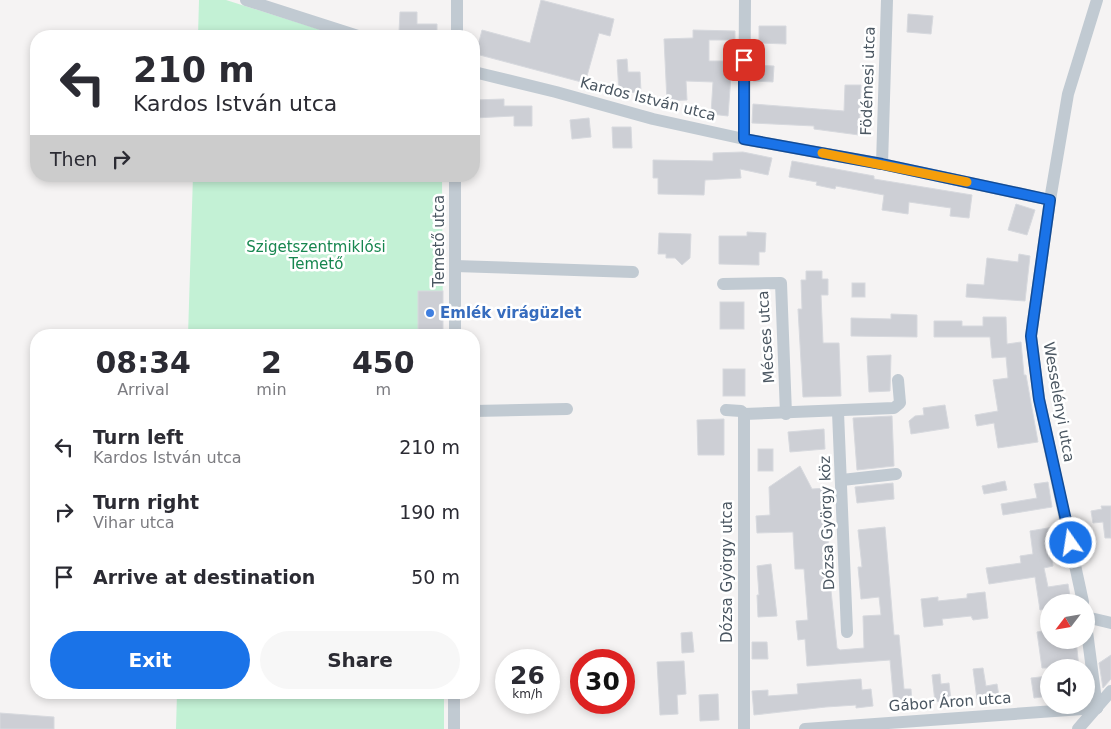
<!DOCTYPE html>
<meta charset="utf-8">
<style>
body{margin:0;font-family:"DejaVu Sans",sans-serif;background:#f7f7f7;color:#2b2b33;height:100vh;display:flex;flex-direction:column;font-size:19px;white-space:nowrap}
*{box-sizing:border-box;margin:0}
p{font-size:16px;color:#7c7c81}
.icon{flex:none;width:28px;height:28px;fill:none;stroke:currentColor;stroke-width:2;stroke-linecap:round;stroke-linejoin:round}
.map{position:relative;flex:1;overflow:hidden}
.sheet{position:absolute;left:30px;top:329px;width:450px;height:370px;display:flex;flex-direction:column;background:#fff;border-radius:20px;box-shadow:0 2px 8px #0003}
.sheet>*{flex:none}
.top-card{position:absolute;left:30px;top:30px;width:450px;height:152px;border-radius:20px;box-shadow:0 2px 8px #0003;background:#fff;color:#2b2b33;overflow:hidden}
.needle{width:32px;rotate:239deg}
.fabs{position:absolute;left:1040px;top:594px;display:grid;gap:10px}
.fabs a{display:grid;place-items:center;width:55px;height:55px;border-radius:50%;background:#fff;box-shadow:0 2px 8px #0003;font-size:25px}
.speed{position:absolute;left:495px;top:649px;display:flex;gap:10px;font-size:25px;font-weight:700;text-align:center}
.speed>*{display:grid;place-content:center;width:65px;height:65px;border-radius:50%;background:#fff;box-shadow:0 2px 8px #0003;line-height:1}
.speed small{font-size:12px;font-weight:400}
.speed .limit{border:8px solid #d22;background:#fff;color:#111}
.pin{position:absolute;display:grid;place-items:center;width:42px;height:42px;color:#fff;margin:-21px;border-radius:10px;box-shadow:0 2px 8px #0006}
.me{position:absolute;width:55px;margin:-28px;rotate:347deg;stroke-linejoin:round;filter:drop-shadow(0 0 4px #0008)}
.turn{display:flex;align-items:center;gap:18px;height:105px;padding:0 20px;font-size:22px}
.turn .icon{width:65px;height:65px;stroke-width:2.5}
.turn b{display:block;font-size:35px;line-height:42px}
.then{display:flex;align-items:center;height:48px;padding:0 20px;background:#0003;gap:10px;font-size:19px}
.eta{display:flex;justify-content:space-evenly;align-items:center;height:85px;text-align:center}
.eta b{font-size:30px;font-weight:800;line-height:35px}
.button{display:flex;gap:10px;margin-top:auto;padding:10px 20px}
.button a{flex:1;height:58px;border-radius:30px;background:#1a73e8;color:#fff;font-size:20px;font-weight:800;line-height:58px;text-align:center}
.button a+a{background:#f7f7f7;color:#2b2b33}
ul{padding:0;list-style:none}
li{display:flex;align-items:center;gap:15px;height:65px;padding:0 20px}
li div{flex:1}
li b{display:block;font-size:19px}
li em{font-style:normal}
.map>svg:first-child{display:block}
.green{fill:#c3f1d5}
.building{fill:#cdcfd5;stroke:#d7d9de}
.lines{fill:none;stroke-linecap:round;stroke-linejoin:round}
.minor{stroke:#c1cad2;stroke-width:12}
.route-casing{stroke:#114b97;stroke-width:12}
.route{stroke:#1a73e8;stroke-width:9}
.slow{stroke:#f59e0b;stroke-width:9}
.shop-dot{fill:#3f7fe0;stroke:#fff;stroke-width:2}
.labels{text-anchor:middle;stroke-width:5;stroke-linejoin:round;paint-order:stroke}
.street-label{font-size:15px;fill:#4a5661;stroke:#fff}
.park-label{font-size:15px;fill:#17864f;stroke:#fff}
.shop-label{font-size:15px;font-weight:bold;fill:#366cbe;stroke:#fff;text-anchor:start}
</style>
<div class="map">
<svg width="1111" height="729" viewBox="0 0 1111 729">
<rect width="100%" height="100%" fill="#f5f3f3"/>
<!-- green -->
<g class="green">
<polygon points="199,0 226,0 340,36 198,36"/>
<polygon points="193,176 442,176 443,335 188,335"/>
<polygon points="177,693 444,693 444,729 176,729"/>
</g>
<!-- building -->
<g class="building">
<polygon points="541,0 614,19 610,36 599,33 585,83 476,54 482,30 530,43"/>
<polygon points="400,12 417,12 417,24 437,24 437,36 415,36 415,32 399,32"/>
<polygon points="908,14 933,16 931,34 907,32"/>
<polygon points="759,26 786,26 786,44 759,43"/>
<polygon points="693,30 735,31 735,40 709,40 709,61 732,61 728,116 711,114 713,82 686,81 687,100 667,101 664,39 693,38"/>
<polygon points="627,59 628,72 640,72 641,92 619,93 617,60"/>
<polygon points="754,65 774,66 773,82 753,81"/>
<polygon points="845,85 861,85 859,135 814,129 814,126 752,123 753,104 844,111"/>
<polygon points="504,99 504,106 532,106 532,126 514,126 514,116 474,118 474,100"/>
<polygon points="589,118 591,137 572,139 570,120"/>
<polygon points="612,127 631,127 632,148 613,148"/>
<polygon points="743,152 772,158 768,175 740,169 741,178 705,180 704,195 658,194 658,178 653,178 653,160 713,161 713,153"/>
<polygon points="792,161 874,176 874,179 972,195 969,218 950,216 951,208 909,202 908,214 882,210 884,195 836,186 835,189 816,185 817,182 789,177"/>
<polygon points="1016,204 1035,210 1027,235 1008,230"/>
<polygon points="747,232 766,233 765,252 759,252 759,265 719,264 719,236 747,236"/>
<polygon points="659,233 691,234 690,258 682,265 675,258 666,258 666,254 658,254"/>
<polygon points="1019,254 1030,256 1025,301 966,297 967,284 984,285 987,258 1018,262"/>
<polygon points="806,271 822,271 822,279 828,279 828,295 821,295 823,343 839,343 841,396 803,397 798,309 802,309 801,280 806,280"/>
<rect x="852" y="283" width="13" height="14"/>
<rect x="418" y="291" width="25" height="44"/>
<rect x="720" y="302" width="24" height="27"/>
<polygon points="891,314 917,315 917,337 851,336 851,318 891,319"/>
<polygon points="983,317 1006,317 1007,344 1021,342 1024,375 1026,375 1038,442 998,448 994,423 977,426 975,415 998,411 993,380 1008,378 1006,357 992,358 990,337 934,337 934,321 962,321 962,326 983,326"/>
<polygon points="891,355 890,391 869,392 867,356"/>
<rect x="723" y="369" width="22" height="27"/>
<polygon points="945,405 949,428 911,434 909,421 915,416 924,415 923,408"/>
<polygon points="892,416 894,466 857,470 853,418"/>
<polygon points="724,419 724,455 698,455 697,420"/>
<polygon points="824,429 825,449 790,452 788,432"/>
<rect x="758" y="449" width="15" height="22"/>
<polygon points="800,466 812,489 827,488 832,538 828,539 830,581 837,648 840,650 864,648 863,616 881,615 879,597 861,599 858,567 862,567 858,530 885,527 894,635 899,635 904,689 911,689 912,704 894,705 890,660 807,666 805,639 798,640 796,621 808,620 804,569 795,569 793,532 757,533 756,516 770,515 769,487"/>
<polygon points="1005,481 1007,490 984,494 982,486"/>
<polygon points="1048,482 1052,507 1003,515 1001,504 1037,498 1034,484"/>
<polygon points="893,483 894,499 857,503 855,487"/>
<polygon points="1101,506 1111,506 1111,538 1105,538 1103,522 1093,523 1091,511 1102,509"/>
<polygon points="1054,527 1057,541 1050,542 1053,566 1044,568 1048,587 1068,584 1071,602 1049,602 1049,609 1040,610 1035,577 989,584 986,568 1021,563 1020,556 1033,554 1030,531"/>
<polygon points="771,564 777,616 758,617 757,595 759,595 757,566"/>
<polygon points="985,592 988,618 973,620 971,616 942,619 943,625 924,627 921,599 938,597 938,601 967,598 967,594"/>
<polygon points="1049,630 1049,640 1076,640 1079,668 1042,668 1037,632"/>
<polygon points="692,632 694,652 682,653 681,633"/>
<polygon points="752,642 767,642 768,659 752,659"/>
<polygon points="1111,655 1111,679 1103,688 1099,663"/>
<polygon points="684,661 686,694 677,695 678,714 660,715 657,662"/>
<polygon points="983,668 986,686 997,684 999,696 977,699 973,669"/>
<polygon points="940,674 941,684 949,683 951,700 935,702 932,675"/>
<polygon points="1049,676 1049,696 1034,698 1031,678"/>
<polygon points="861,679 862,690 871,689 873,706 856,708 856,705 826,707 754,715 752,691 768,690 768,696 798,694 797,684"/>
<polygon points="718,694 719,720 700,721 699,695"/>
<polygon points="0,713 54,717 54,729 0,729"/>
</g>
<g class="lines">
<!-- minor -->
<g class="minor">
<polyline points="246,0 358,36"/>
<polyline points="457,36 457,0"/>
<polyline points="474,72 556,92 653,119 744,139 882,164 1050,200"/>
<polyline points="744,139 745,0"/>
<polyline points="882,164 887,0"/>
<polyline points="455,266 633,272"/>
<polyline points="723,284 781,283 786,414"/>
<polyline points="455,335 455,176"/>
<polyline points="726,410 741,411 744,414 894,408 900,403 898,380"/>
<polyline points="474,411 567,409"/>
<polyline points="838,412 847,632"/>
<polyline points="744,414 744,729"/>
<polyline points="842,480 896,474"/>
<polyline points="1083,602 1039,399 1031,336 1050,200 1068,94 1097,0"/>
<polyline points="1086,617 1111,623"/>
<polyline points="1086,624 1097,708"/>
<polyline points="454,692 454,729"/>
<polyline points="805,729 1097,708"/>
<polyline points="1078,729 1111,691"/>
</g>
</g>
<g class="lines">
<defs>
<polyline id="route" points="744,60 744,139 882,164 1050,200 1031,336 1039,399 1071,543"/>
</defs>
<!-- route casing -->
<use href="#route" class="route-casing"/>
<!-- route -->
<use href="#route" class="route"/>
<!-- slow -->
<polyline class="slow" points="822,153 967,182"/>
</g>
<!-- markers -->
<circle class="shop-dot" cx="430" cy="313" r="5"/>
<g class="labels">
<!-- street labels -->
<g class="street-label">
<text transform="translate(868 81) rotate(-88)" y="5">Födémesi utca</text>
<text transform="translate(648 99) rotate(14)" y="5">Kardos István utca</text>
<text transform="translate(439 241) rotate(-90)" y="5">Temető utca</text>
<text transform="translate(766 337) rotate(-94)" y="5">Mécses utca</text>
<text transform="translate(1059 402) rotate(80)" y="5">Wesselényi utca</text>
<text transform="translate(827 523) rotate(-92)" y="5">Dózsa György köz</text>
<text transform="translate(727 572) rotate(-90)" y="5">Dózsa György utca</text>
<text transform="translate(950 702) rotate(-4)" y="5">Gábor Áron utca</text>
</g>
<!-- park labels -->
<g class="park-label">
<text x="316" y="252">Szigetszentmiklósi<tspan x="316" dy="17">Temető</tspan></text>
</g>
<!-- shop labels -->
<g class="shop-label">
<text x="440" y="318">Emlék virágüzlet</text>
</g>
</g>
</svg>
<div class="fabs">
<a><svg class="needle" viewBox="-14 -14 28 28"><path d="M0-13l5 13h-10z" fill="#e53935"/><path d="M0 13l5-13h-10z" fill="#7c7c81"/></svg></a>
<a><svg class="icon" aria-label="sound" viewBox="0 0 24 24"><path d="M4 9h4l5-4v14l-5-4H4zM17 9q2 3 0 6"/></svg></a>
</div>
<div class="speed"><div>26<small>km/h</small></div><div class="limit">30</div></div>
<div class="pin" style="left:744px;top:60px;background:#d93025"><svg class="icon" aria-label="arrive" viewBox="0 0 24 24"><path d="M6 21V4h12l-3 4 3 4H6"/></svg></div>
<svg class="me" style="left:1071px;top:543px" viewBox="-20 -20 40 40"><circle r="17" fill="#1a73e8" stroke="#fff" stroke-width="3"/><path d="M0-11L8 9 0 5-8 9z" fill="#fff"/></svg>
<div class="top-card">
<div class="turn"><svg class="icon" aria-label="left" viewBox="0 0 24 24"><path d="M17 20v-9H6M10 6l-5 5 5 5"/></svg><div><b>210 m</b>Kardos István utca</div></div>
<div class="then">Then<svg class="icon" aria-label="right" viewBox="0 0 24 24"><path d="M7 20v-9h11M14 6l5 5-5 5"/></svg></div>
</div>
<section class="sheet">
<div class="eta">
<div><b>08:34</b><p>Arrival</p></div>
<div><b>2</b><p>min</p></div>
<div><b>450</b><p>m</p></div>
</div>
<ul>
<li><svg class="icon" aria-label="left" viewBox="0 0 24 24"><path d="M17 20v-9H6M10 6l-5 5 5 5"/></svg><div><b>Turn left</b><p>Kardos István utca</p></div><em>210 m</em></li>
<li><svg class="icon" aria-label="right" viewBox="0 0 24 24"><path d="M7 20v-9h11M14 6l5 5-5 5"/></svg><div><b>Turn right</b><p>Vihar utca</p></div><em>190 m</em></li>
<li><svg class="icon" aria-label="arrive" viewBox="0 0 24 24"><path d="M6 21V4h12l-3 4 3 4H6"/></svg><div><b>Arrive at destination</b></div><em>50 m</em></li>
</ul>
<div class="button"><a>Exit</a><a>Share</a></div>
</section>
</div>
